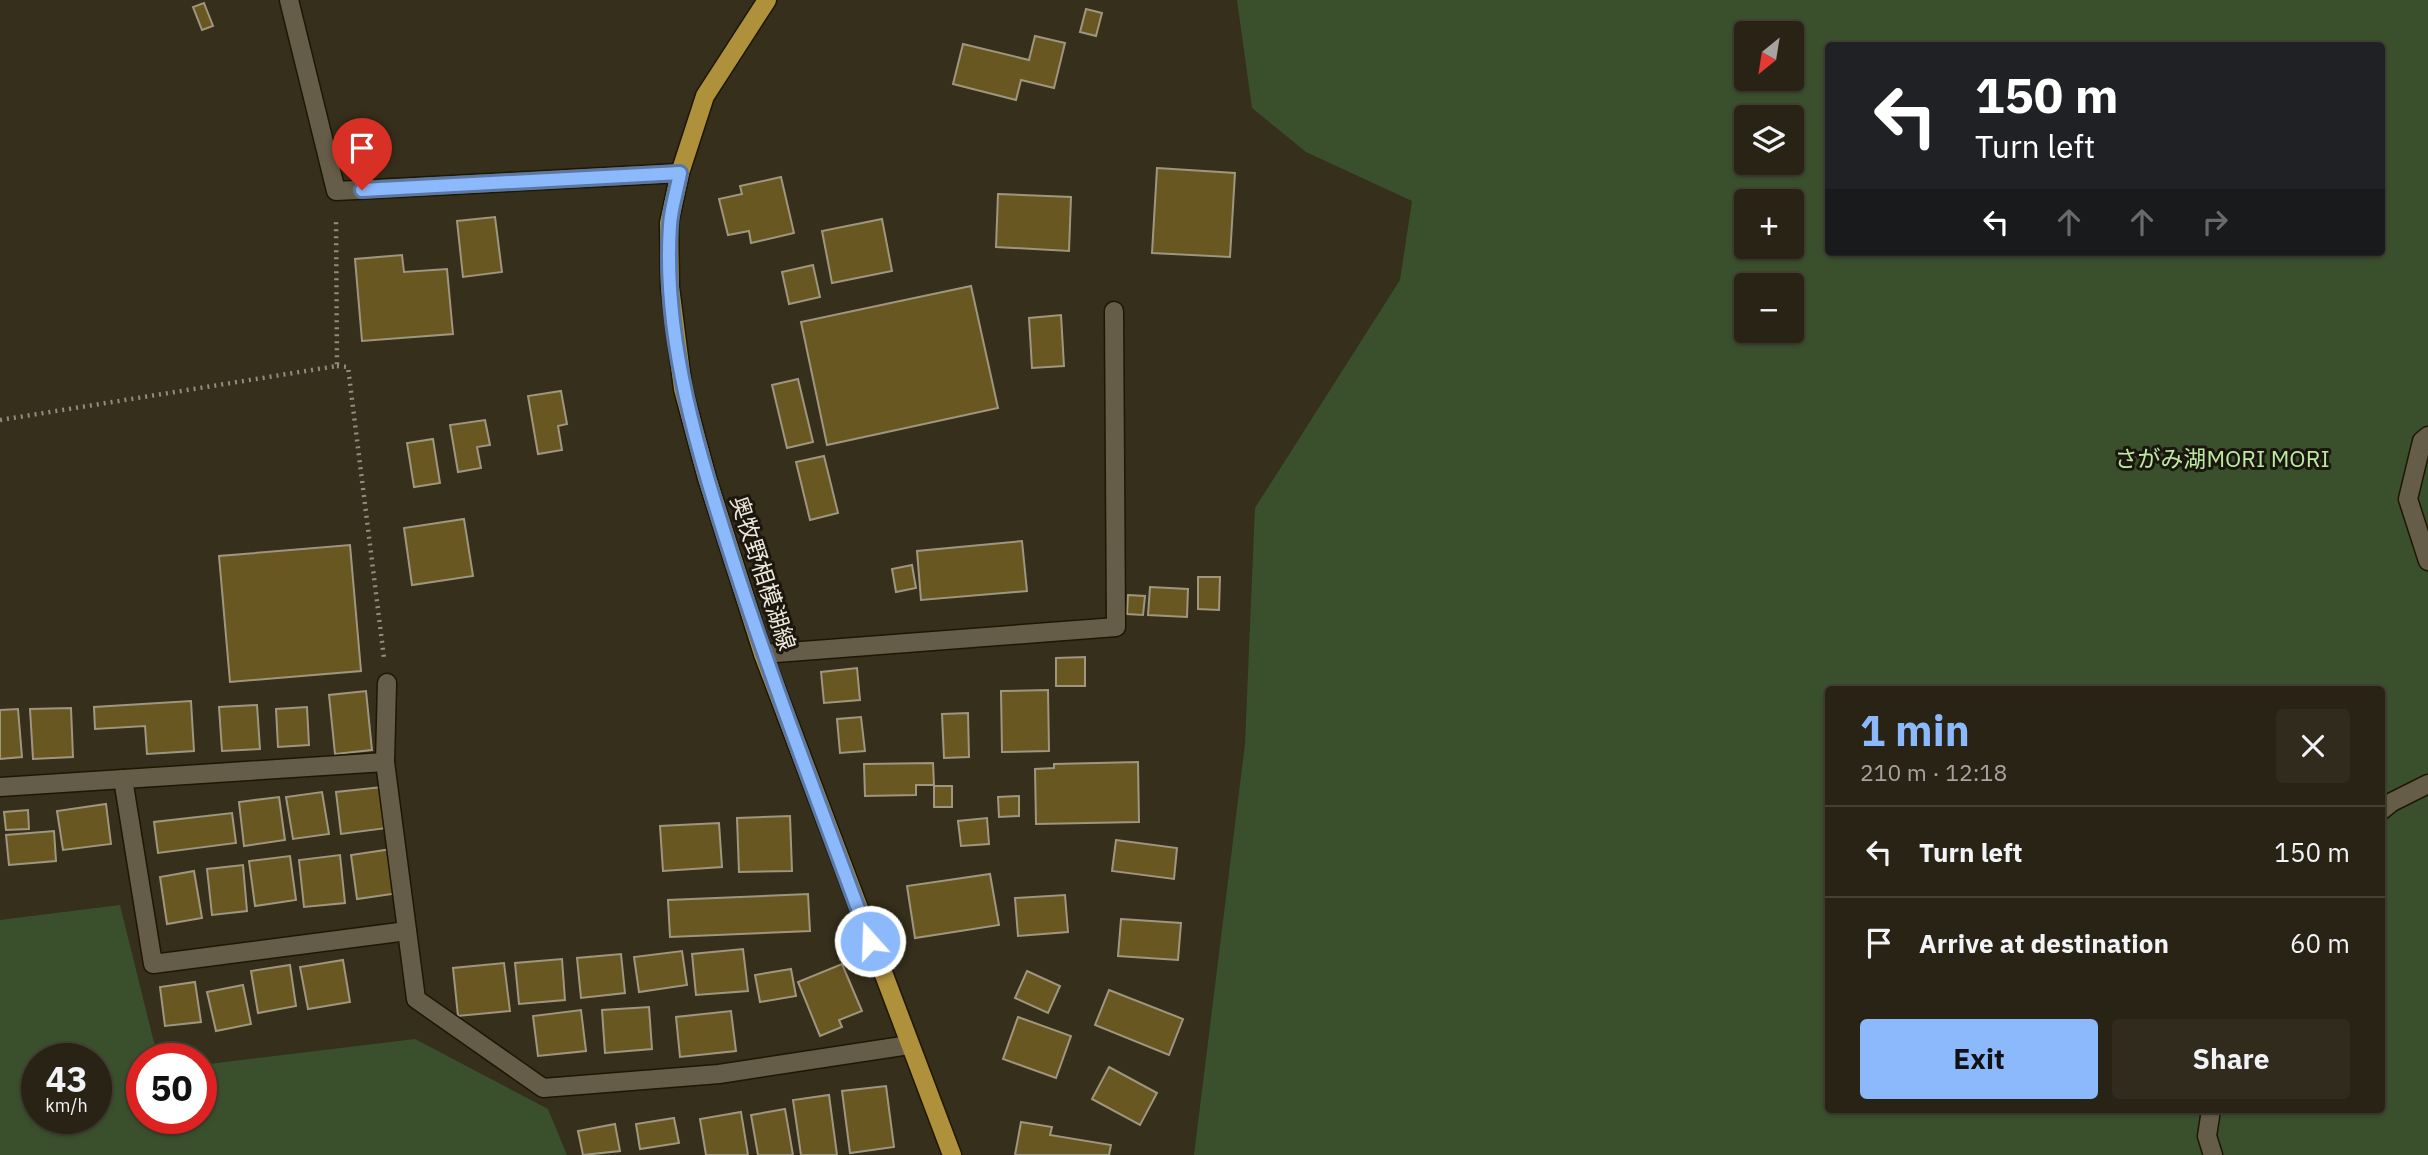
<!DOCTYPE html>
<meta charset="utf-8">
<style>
body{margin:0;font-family:"IBM Plex Sans","Noto Sans JP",sans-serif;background:#302b1d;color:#f1f3f6;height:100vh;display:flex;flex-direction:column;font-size:26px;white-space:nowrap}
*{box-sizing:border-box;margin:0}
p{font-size:23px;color:#a5a4a0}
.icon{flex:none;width:38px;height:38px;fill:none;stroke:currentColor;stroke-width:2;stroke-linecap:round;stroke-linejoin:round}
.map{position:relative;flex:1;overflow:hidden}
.drawer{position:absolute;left:1825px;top:686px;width:560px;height:427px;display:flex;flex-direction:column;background:#282314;border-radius:7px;box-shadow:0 2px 5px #0004,0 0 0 2px #444034}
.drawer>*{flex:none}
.banner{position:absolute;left:1825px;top:42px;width:560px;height:214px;border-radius:7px;box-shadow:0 2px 5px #0004,0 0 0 2px #444034;background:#202124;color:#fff;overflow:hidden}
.needle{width:46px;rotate:210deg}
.buttons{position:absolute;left:1734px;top:21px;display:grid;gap:14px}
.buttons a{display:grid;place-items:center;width:70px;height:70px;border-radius:7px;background:#282314;box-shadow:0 2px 5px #0004,0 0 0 2px #444034;font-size:35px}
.speed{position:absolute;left:21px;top:1043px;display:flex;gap:14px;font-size:35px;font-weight:700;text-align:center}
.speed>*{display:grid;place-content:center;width:91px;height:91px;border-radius:50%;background:#282314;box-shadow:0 2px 5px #0004,0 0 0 2px #444034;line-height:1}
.speed small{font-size:18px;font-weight:400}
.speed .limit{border:10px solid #d22;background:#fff;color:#111}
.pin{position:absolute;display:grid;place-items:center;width:60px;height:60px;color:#fff;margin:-72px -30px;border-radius:50% 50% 50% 0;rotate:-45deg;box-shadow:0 0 7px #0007}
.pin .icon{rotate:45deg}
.me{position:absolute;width:77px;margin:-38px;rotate:340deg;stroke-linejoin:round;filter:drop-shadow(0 0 5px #0008)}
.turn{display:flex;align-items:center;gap:24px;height:147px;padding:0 35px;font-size:32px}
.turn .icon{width:91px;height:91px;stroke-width:2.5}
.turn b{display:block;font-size:49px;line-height:60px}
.lanes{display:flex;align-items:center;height:66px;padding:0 35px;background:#0003;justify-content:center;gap:35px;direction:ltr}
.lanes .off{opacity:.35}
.round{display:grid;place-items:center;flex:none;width:74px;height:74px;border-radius:7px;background:#302b1d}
.overview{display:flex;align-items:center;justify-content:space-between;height:119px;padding:0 35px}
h1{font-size:42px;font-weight:700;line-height:52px;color:#8cb9fc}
.primary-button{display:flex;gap:14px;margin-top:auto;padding:14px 35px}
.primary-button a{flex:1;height:80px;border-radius:7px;background:#8cb9fc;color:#111;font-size:28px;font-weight:700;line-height:80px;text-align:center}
.primary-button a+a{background:#302b1d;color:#f1f3f6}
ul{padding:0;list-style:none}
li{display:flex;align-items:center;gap:21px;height:91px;padding:0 35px;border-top:2px solid #444034}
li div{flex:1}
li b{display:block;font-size:26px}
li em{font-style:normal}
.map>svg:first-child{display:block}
.green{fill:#3a502d;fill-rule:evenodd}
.building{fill:#695722;stroke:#9f967f;stroke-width:2}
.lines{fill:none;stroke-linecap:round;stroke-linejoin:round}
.minor-casing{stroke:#1e1704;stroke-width:21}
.major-casing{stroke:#1e1704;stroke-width:21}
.path{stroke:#938d7d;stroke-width:4.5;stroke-dasharray:2 5;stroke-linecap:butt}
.minor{stroke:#655d48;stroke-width:18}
.major{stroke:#af913b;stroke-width:18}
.route-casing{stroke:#5b78a4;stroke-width:18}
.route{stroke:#8cb9fc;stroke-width:12}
.labels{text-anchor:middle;stroke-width:6;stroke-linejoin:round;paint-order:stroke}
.park-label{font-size:23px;fill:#bdeaa3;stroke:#1b170f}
.street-label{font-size:23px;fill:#ede8dc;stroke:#1b170f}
</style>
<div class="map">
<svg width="2428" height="1155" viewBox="0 0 2428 1155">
<rect width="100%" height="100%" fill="#362f1b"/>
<!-- green -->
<g class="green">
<path d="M1237,0H2428V1155H1194L1245,744L1255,508L1400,280L1412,201L1306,152L1252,108ZM1746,33H1792V79H1746ZM1829,46H2382V252H1829ZM1746,117H1792V163H1746ZM1746,201H1792V247H1746ZM1746,285H1792V331H1746ZM1829,690H2382V1110H1829Z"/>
<path d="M120,905L158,1059H142V1118H201V1065L415,1039L548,1109L567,1155H0V920ZM37,1059H96V1118H37Z"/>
</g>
<!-- building -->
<g class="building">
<polygon points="204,3 213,26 202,30 193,7"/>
<polygon points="1086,9 1102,13 1096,36 1080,32"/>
<polygon points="1035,36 1065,43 1054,88 1021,80 1016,100 953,84 963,44 1029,60"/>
<polygon points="1157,168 1235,173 1230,257 1152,253"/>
<polygon points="781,177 794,233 751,243 749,231 728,235 719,199 742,194 740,186"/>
<polygon points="998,194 1071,197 1069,251 996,247"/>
<polygon points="495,217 502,272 463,277 457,221"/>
<polygon points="882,219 892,271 832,283 822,231"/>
<polygon points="402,255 404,272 447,269 453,334 362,341 355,259"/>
<polygon points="813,265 820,297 789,304 782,272"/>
<polygon points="971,286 998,408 827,445 801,322"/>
<polygon points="1061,315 1064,366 1032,368 1029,318"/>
<polygon points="798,379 813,442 787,448 772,385"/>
<polygon points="561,391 567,424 558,426 562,450 538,454 528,396"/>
<polygon points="485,420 490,445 477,447 481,468 458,472 450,425"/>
<polygon points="433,439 440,483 414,487 407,443"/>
<polygon points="824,456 838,513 810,520 796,462"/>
<polygon points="464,519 473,576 412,585 404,528"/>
<polygon points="1022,541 1027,591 921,600 917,551"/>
<polygon points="350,545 361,671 230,682 219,556"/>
<polygon points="912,565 916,588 896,592 892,569"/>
<polygon points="1198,577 1220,577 1219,610 1198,609"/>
<polygon points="1150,587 1188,589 1187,617 1148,615"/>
<polygon points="1128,595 1145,596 1143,615 1127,614"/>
<polygon points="1085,657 1085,686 1056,686 1056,658"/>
<polygon points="857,668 860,700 824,703 821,672"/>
<polygon points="1048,690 1049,751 1002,752 1001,691"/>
<polygon points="366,691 372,750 335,754 329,695"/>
<polygon points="191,701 194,751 147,754 145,726 95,729 94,707"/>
<polygon points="257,705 260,749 222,751 219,707"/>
<polygon points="307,707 309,745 278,747 276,709"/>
<polygon points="71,708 73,757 33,759 30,709"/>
<polygon points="18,709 22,757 0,759 0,710"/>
<polygon points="968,713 969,757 944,758 942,714"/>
<polygon points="861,717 865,751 840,753 837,719"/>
<polygon points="1138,762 1139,822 1036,824 1035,769 1054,768 1054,764"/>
<polygon points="933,763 934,785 916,785 916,795 865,796 864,764"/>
<rect x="934" y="786" width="18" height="21"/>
<polygon points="382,787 387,828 341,834 336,792"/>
<polygon points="322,792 329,834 293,839 286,797"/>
<polygon points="1019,796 1019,816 999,817 998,797"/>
<polygon points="279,797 285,840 244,846 239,802"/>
<polygon points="106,804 111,844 63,850 57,811"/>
<polygon points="28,810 29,829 6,830 4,812"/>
<polygon points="232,813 236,843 158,853 154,822"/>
<polygon points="790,816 792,871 739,872 737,818"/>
<polygon points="987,818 989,844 961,846 958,821"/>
<polygon points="719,823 722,867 663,871 660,826"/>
<polygon points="54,831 56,861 9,865 6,835"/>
<polygon points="1116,840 1177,848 1174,879 1112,871"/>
<polygon points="392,849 399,893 357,899 351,855"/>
<polygon points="340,855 345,903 304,907 299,860"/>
<polygon points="290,856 296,900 255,906 249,861"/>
<polygon points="243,865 247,911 212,915 207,869"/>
<polygon points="194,871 202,918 167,924 160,877"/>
<polygon points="990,874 999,925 915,938 907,886"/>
<polygon points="808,894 810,931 670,937 668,900"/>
<polygon points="1065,895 1068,932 1018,936 1015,898"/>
<polygon points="1121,919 1181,923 1178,960 1118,956"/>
<polygon points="743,949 748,991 696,995 692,954"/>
<polygon points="682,951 687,985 639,992 634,957"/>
<polygon points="621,954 625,993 581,998 577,958"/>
<polygon points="562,959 565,1000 519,1004 515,963"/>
<polygon points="343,960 350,1002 308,1009 300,967"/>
<polygon points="504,963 510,1011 458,1016 453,968"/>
<polygon points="842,964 862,1011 839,1020 842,1027 820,1036 798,982"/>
<polygon points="290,965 296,1006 258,1013 251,971"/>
<polygon points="791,969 796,996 760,1002 755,975"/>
<polygon points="1027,971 1060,986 1048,1013 1015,998"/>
<polygon points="195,982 201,1022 165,1026 160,987"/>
<polygon points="243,985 251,1024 216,1031 207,992"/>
<polygon points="1109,990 1183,1019 1169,1055 1095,1025"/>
<polygon points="649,1007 652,1049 605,1053 602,1010"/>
<polygon points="581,1010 586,1051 538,1056 533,1016"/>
<polygon points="731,1011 736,1051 680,1057 676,1017"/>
<polygon points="1018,1017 1071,1036 1056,1078 1003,1059"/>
<polygon points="1109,1067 1157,1093 1140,1125 1092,1099"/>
<polygon points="886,1086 894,1147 850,1153 842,1091"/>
<polygon points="829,1095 837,1155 801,1155 793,1100"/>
<polygon points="785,1109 793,1155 758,1155 751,1115"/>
<polygon points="741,1112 748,1155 706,1155 700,1119"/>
<polygon points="674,1118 679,1143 640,1149 636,1124"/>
<polygon points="1021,1122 1052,1127 1050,1135 1111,1145 1109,1155 1015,1155"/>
<polygon points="615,1124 620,1151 583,1155 578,1131"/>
</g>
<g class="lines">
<defs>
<g id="minor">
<polyline points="289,0 336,191 680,173"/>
<polyline points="2428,436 2422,441 2408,499 2428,561"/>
<polyline points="763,654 1116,627 1114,311"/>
<polyline points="387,683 385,762 416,999 543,1088 719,1074 909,1045"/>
<polyline points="123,779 153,964 407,931"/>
<polyline points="0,787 385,762"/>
<polyline points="2382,810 2392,802 2428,784"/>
<polyline points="2211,1110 2207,1136 2213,1155"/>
</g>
<polyline id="major" points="767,0 705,96 680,173 669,223 670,287 683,389 707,478 763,654 952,1155"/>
</defs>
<!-- minor casing -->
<use href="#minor" class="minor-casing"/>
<!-- major casing -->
<use href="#major" class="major-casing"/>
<!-- path -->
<g class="path">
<polyline points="337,366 348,367 384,658"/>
<polyline points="0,420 337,366 336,218"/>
</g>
<!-- minor -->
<use href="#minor" class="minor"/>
<!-- major -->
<use href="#major" class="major"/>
</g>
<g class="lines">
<defs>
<path id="route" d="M362,190L680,173C677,190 671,208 670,225C662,341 700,458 735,567C776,693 824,816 870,941"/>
</defs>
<!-- route casing -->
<use href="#route" class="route-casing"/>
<!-- route -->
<use href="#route" class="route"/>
</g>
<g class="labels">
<!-- park labels -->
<g class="park-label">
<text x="2222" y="467">さがみ湖MORI MORI</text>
</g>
<!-- street labels -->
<g class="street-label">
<text transform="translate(763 573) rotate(72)" y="8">奥牧野相模湖線</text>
</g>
</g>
</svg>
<div class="buttons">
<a><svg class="needle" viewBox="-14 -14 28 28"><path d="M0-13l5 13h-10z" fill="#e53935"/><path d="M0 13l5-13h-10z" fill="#a5a4a0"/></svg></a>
<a><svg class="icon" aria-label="layers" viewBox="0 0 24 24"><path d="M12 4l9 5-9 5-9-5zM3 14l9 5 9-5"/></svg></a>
<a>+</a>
<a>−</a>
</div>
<div class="speed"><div>43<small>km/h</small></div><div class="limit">50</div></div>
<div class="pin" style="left:362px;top:190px;background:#d93025"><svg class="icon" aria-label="arrive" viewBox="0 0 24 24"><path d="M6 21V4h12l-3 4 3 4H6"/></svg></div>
<svg class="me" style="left:870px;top:941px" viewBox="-20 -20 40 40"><circle r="17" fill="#8cb9fc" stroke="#fff" stroke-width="3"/><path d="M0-11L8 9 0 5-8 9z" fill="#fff"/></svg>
<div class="banner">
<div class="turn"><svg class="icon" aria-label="left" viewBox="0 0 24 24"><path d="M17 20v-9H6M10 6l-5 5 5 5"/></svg><div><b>150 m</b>Turn left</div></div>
<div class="lanes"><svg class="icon" aria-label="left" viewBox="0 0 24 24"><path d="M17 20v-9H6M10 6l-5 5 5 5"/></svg><svg class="icon off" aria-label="ahead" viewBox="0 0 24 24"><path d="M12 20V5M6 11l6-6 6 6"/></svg><svg class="icon off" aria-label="ahead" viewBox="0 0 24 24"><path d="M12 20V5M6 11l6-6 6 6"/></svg><svg class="icon off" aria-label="right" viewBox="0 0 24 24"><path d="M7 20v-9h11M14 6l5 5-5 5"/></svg></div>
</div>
<section class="drawer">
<div class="overview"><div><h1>1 min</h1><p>210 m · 12:18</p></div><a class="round"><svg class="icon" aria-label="close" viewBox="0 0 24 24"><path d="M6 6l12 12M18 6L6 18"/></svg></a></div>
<ul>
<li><svg class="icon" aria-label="left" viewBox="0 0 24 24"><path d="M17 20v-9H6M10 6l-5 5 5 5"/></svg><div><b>Turn left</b></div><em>150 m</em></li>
<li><svg class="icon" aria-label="arrive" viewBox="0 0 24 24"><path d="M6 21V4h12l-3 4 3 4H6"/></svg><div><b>Arrive at destination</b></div><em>60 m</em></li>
</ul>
<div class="primary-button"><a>Exit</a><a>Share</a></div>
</section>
</div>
